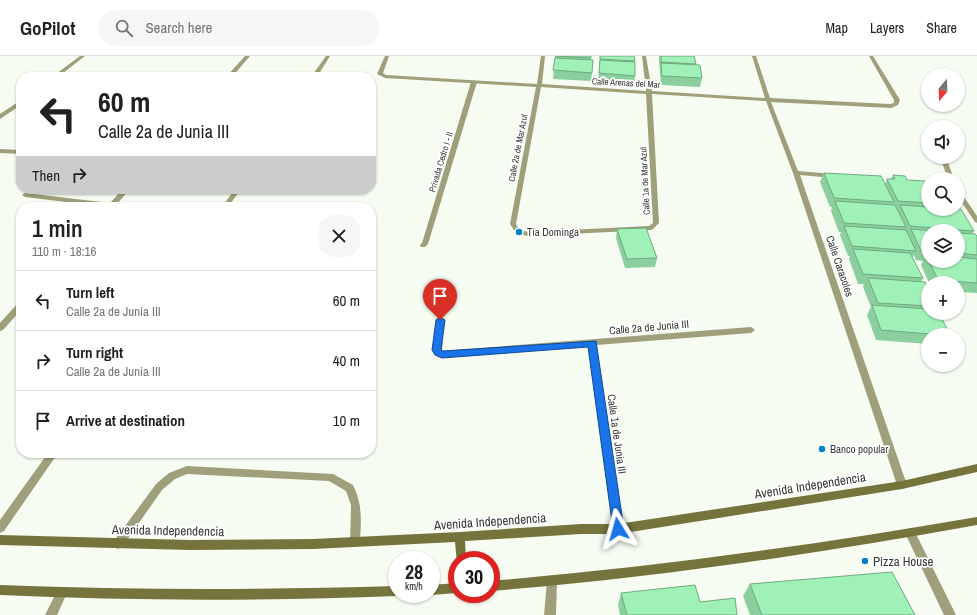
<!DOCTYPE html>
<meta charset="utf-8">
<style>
body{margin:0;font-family:"Archivo Narrow",sans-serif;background:#f6f6f6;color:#202124;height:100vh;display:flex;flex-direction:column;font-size:15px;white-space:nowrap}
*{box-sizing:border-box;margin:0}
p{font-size:13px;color:#757577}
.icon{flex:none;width:22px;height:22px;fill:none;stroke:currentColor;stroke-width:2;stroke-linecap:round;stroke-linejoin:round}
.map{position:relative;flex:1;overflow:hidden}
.sheet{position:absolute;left:16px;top:146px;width:360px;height:256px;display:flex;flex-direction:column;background:#fff;border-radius:16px;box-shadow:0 1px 3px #0004}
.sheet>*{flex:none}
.guide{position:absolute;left:16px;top:16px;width:360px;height:122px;border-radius:16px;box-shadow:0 1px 3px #0004;background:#fff;color:#202124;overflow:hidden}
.needle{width:26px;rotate:199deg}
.tools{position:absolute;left:921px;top:12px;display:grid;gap:8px}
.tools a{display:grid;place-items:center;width:44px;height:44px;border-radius:50%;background:#fff;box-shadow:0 1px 3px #0004;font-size:20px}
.speed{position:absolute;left:388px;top:495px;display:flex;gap:8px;font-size:20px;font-weight:700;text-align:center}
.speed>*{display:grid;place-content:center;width:52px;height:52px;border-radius:50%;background:#fff;box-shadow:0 1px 3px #0004;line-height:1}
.speed small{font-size:10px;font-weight:400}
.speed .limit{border:6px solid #d22;background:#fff;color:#111}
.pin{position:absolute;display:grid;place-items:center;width:34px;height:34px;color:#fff;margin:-41px -17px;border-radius:50% 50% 50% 0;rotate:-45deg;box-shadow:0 0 4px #0007}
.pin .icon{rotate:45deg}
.me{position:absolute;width:44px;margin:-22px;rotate:352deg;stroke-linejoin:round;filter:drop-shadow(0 0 3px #0008)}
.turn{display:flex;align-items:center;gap:14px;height:84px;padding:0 16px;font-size:18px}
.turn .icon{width:52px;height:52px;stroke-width:2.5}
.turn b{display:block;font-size:28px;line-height:34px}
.then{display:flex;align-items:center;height:38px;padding:0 16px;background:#0003;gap:8px;font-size:15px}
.round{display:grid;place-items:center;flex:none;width:42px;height:42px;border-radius:16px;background:#f6f6f6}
.summary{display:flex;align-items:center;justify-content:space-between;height:68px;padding:0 16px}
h1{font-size:24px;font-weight:600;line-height:30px}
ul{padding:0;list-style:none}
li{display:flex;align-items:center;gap:12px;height:60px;padding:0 16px;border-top:1px solid #e0e0e0}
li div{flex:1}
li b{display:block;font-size:15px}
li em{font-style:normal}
header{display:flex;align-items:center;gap:24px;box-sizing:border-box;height:56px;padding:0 20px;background:#fff;border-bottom:1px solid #e0e0e0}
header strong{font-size:19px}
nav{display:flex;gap:22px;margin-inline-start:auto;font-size:14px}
.search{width:280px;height:36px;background:#f6f6f6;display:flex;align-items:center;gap:10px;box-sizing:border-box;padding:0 14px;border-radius:16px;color:#757577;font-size:15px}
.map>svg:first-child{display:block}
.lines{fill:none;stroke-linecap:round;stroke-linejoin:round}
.service{fill:#a09f7b;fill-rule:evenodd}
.minor{fill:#a09f7b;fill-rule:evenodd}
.secondary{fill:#76743c;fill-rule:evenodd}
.wall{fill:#8acf9d;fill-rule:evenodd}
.building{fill:#a0f1b7;stroke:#70a980}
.route{fill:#1a73e8;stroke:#114b97}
.poi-dot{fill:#0180c8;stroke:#fff;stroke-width:1.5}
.labels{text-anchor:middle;stroke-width:3.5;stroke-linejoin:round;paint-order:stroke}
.far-street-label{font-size:9px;fill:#373935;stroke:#fff}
.poi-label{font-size:11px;fill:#373935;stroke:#fff;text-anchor:start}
.street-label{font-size:11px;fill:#373935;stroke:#fff}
.near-street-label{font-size:13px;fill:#373935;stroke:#fff}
.near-poi-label{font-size:13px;fill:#373935;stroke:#fff;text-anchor:start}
</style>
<header>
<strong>GoPilot</strong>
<div class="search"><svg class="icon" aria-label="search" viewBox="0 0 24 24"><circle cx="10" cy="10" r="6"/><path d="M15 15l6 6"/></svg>Search here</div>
<nav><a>Map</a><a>Layers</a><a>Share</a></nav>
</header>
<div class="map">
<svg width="977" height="559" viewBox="0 0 977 559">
<rect width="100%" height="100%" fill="#f6fcf1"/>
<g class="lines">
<!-- service -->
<g class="service">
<polygon points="474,24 477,26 428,188 425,191 421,191 420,189 422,187 471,26"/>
<path d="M187,410L333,418L353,429C363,449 361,465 360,486L359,489L355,491L351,489L350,486L351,449L346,435L329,425L187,418L175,423L162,434L122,491L118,493L114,491L113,488L114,485L156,428L169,417Z"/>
</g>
<!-- minor -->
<g class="minor">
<polygon points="80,0 85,0 58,21 52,21"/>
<polygon points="245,0 250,0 232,21 226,21"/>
<polygon points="326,0 330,0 317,21 311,21"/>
<path d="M385,0H389L383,17L386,19L537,28L541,0H545L542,28L646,35L642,0H646L652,35L765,42L752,0H756L770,42L890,48L894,47V44L869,0H873L900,44L898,49L891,52L771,46L798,115L833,118L836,120L833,122L800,119L907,429L905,432L902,433L899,432L897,429L793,117L766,45L652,38L659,167L653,173L651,174L528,180L516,177L510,168L536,31L385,22L377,18ZM541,31L646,38L653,167L649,170L528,176C523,175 518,173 516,168Z"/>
<polygon points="21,44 21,49 0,63 0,58"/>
<polygon points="933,68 935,69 936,71 930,71 931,69"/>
<polygon points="0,93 21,94 21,98 0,97"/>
<polygon points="940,101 946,101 954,123 948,123"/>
<polygon points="123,133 130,133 117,148 126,149 129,151 107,151 25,141 22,139 25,137 110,147"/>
<polygon points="235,133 241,133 228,151 222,151"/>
<polygon points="958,134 960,135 977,160 977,167 975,166 958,141"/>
<polygon points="21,246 21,254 3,274 0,275 0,267 18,247"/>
<polygon points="440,261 444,264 442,295 751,271 755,274 751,277 596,289 623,473 622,476 618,478 614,476 613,473 588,290 442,301 435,299 433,294 436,264"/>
<polygon points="48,397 58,397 4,475 0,477 0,464"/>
<polygon points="910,472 914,474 956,559 944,559 905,477 906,474"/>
<polygon points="552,520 556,521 557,525 556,559 544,559 547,525 548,521"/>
<polygon points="62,532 66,533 67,537 57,559 45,559 58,533"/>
</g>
<!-- secondary -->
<g class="secondary">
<polygon points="977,408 977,416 902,433 618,478 581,478 465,485 466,504 457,504 457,507 455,486 313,493 190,494 0,489 0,479 190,484 313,483 460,476 581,468 618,468 902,425"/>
<path d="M977,461V469C816,498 654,522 491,535V525C654,511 816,489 977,461Z"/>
<polygon points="457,527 457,537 431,539 428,538 431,538 431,529"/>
<path d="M0,529C132,534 265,534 397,530V538H401L397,540C265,545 132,545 0,539Z"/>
</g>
</g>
<!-- wall -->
<g class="wall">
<polygon points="555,0 591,0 591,4 592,17 591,25 553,23"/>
<polygon points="600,0 634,0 635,20 634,28 598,26"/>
<polygon points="659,0 694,0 695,9 702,22 700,31 661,29 659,4"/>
<path d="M824,117L885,128L887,123H891L893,119L907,124L928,128V153L974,175L972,178L977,180V237L958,236V227H929L921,209L923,205L916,204L914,199L912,202L923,222L921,226L928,232V257L950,279H928V288L876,284L867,259L871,251L863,231L864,228H858L849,203L850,200H848L840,179L841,176H839L831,155L832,151H830L820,126ZM928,175H958V205H928Z"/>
<polygon points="617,173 657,202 655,211 625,212 616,182"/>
<polygon points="750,528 915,559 750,559 743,540"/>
<polygon points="621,537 700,546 737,559 620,559 618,549"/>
</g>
<!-- building -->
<g class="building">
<polygon points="555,0 591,0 591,2"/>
<polygon points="600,0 634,0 635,5 600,3"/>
<polygon points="661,0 694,0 696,8 661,6"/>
<polygon points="555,2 593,4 592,17 553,14"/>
<polygon points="600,4 635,6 635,20 599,17"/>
<polygon points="661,7 700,9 702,22 662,20"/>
<polygon points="824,117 881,120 894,146 834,142"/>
<polygon points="893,119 905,120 907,124 925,125 926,128 928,128 928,147 898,145 887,123 895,123"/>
<polygon points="835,145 895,149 906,171 844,167"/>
<polygon points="900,149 928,151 928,153 961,153 974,175 910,170"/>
<polygon points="844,170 906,174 916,195 852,190"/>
<polygon points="646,172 657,202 627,203 617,173"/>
<polygon points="911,173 936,175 928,175 928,195 921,195"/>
<polygon points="958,177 975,178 977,180 977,199 958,197"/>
<polygon points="853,193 910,197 923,222 863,218"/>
<polygon points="958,201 977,203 977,227 938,224 929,205 958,205"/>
<polygon points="868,222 925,226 928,232 928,250 878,247"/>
<polygon points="872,249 928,253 928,257 939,257 950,279 942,279 881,274"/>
<polygon points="892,516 915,559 762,559 750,528"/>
<polygon points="695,529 700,546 735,542 737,559 627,559 621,537"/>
</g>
<!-- route -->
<polygon class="route" points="440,261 445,264 441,294 443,295 596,285 624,473 622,476 618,478 614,476 613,473 588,291 442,302 435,299 432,294 436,264"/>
<!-- markers -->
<g class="poi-dot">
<circle cx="519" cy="176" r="4"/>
<circle cx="822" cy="393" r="4"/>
<circle cx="865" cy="505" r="4"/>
</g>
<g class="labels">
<!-- far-street labels -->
<g class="far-street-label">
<text transform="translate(626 27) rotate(3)" y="3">Calle Arenas del Mar</text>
<text transform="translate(518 92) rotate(-79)" y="3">Calle 2a de Mar Azul</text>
<text transform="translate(441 106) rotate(-73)" y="3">Privada Cedro I - II</text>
<text transform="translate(645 125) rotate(-93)" y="3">Calle 1a de Mar Azul</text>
</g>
<!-- poi labels -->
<g class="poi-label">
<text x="527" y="180">Tía Dominga</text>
<text x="830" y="397">Banco popular</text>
</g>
<!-- street labels -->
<g class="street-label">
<text transform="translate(840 210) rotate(71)" y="4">Calle Caracoles</text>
<text transform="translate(649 271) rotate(-5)" y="4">Calle 2a de Junia III</text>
<text transform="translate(617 378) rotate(82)" y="4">Calle 1a de Junia III</text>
</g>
<!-- near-street labels -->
<g class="near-street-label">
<text transform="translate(810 429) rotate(-9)" y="5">Avenida Independencia</text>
<text transform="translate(490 465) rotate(-4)" y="5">Avenida Independencia</text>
<text transform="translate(168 474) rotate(1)" y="5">Avenida Independencia</text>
</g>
<!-- near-poi labels -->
<g class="near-poi-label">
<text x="873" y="510">Pizza House</text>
</g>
</g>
</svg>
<div class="tools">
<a><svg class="needle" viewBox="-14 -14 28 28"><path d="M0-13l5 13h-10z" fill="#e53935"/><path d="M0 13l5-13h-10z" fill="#757577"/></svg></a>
<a><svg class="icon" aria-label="sound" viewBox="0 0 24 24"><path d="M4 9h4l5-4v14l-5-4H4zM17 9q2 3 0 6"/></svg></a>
<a><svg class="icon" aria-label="search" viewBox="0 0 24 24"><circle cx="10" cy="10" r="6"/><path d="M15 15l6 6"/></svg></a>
<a><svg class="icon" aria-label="layers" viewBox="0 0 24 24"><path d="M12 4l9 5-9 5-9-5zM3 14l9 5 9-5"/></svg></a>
<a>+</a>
<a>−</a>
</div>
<div class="speed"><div>28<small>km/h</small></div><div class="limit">30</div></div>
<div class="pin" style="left:440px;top:264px;background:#d93025"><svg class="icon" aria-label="arrive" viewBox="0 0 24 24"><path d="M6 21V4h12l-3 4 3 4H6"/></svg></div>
<svg class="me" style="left:618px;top:473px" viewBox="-20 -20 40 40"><path d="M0-17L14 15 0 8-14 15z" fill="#1a73e8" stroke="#fff" stroke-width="4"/></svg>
<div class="guide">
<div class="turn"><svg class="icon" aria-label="left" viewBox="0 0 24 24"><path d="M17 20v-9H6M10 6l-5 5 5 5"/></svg><div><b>60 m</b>Calle 2a de Junia III</div></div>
<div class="then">Then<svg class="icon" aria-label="right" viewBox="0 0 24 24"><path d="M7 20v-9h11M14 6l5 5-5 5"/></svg></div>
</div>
<section class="sheet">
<div class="summary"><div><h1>1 min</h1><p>110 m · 18:16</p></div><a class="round"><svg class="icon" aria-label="close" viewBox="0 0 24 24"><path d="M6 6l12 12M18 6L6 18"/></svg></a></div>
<ul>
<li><svg class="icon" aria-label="left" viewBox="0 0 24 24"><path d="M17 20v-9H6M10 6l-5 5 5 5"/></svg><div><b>Turn left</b><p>Calle 2a de Junia III</p></div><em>60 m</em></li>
<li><svg class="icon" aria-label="right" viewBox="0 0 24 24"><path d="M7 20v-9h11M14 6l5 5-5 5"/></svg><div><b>Turn right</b><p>Calle 2a de Junia III</p></div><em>40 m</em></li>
<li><svg class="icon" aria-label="arrive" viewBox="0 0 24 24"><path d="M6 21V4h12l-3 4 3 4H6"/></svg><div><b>Arrive at destination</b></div><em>10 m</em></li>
</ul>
</section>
</div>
